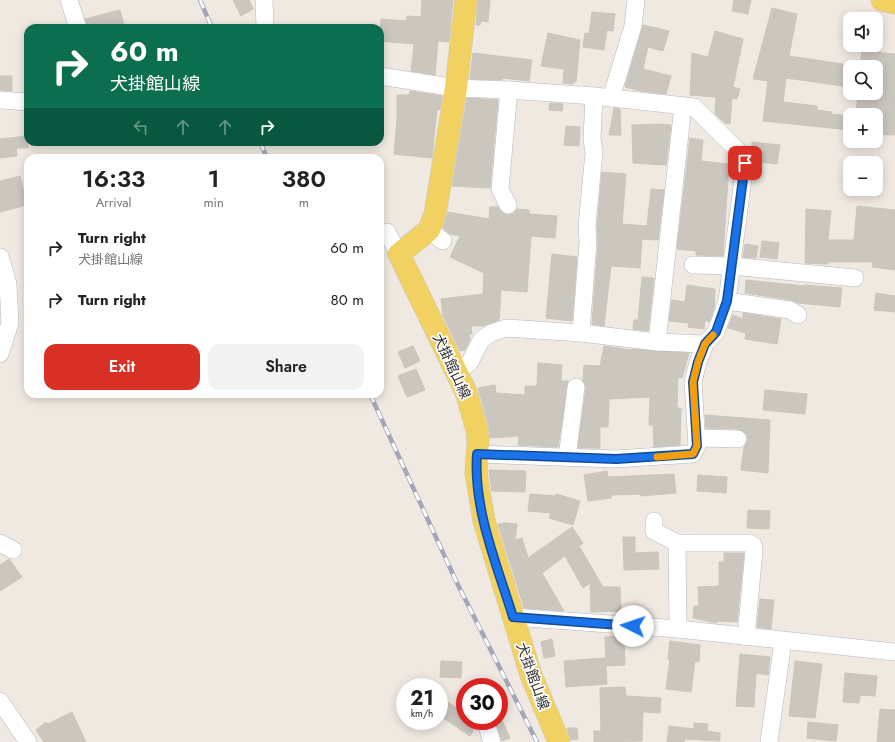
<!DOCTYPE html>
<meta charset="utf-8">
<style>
body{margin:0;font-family:Jost,"Noto Sans JP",sans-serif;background:#f2f2f2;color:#222;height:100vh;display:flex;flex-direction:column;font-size:15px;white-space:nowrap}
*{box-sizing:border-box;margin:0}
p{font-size:13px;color:#767676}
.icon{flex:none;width:22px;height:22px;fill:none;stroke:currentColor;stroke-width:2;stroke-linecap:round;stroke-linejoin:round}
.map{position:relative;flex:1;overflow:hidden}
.drawer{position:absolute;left:24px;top:154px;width:360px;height:244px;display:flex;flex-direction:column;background:#fff;border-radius:12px;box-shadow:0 2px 10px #0003}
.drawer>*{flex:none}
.hud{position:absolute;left:24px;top:24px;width:360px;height:122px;border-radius:12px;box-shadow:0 2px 10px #0003;background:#0b6e4f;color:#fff;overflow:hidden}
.fabs{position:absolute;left:843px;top:12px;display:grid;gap:8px}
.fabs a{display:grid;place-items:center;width:40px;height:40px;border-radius:8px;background:#fff;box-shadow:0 2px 10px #0003;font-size:20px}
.speed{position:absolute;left:396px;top:678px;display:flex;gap:8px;font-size:20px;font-weight:700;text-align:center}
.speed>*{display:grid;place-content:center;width:52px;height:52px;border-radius:50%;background:#fff;box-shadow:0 2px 10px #0003;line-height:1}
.speed small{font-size:10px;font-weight:400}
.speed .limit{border:6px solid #d22;background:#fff;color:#111}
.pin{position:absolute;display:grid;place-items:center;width:34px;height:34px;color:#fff;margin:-17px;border-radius:8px;box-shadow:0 2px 6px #0006}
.me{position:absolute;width:44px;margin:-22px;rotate:274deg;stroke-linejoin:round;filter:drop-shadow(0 0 3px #0008)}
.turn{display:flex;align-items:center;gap:14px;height:84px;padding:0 20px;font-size:18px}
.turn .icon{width:52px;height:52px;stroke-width:2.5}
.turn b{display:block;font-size:28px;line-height:34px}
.lanes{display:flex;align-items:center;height:38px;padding:0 20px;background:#0003;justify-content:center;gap:20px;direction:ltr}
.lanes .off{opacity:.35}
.eta{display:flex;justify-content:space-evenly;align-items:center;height:68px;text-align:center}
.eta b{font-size:24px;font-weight:600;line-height:28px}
.cta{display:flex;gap:8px;margin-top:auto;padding:8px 20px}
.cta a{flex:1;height:46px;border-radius:12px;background:#d93025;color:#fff;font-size:16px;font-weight:600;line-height:46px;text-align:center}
.cta a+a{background:#f2f2f2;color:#222}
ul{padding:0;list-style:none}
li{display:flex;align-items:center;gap:12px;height:52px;padding:0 20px}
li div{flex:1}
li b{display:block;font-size:15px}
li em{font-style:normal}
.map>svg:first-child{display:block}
.building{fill:#cbc7bf;stroke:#cbc5ba}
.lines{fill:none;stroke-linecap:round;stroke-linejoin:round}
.minor-casing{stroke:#b4b7c1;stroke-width:18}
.major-casing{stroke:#c9c9c9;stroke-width:23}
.minor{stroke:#fff;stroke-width:17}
.major{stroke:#f2d163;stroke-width:22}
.rail-casing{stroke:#a3a6b8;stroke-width:4.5}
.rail{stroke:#fff;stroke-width:3;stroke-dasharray:9;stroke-linecap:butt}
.route-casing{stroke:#114b97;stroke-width:10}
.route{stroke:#1a73e8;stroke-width:7}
.slow{stroke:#f59e0b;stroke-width:7}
.labels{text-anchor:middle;stroke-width:3.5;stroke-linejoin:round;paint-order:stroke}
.street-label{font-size:14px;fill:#2e2e2e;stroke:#fff}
</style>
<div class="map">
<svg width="895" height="742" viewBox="0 0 895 742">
<rect width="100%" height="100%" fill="#efe9e1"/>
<!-- building -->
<g class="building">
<polygon points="233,0 249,0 253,9 241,16"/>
<polygon points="422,0 453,0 449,42 438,41 435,75 411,71 414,44 380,41 381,19 406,21 407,16 421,17"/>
<polygon points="478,0 490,0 488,22 481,21 480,25 476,25"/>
<polygon points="734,0 751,0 748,14 732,11"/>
<polygon points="772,8 797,14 789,56 850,65 850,87 786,78 783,102 817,106 817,110 832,112 831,114 850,116 850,130 763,121 768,81 753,79"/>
<polygon points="120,10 125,28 88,28 85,19"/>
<polygon points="592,12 615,14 613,31 607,30 604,50 583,47 585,33 589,34"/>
<polygon points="643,25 669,31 663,51 648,47 643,69 671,76 666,94 641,91 625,87"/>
<polygon points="715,31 743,39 733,87 740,89 737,99 732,98 730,124 725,123 715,114 716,97 690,95 692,53 708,57"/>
<polygon points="548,33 580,40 576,82 574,81 573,84 563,83 564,69 541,66"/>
<polygon points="862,51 895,54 895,135 876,134 876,115 856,115 858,93 876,93 876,67 860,67"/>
<polygon points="473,53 532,60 529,81 502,78 502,80 470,79"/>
<polygon points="0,76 12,76 12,91 0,90"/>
<polygon points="410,91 442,96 440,110 437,109 432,158 394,154 397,118 397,95 409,95"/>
<polygon points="467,98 498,100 490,188 452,186"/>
<polygon points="550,103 563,104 562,111 549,110"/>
<polygon points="614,108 620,109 621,135 609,135"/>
<polygon points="659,124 671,125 666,165 633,163 632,125"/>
<polygon points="566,126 580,127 579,146 564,145"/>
<polygon points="28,136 28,148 16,148 17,156 0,158 0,139"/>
<polygon points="690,138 703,140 701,161 729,164 723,256 696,255 696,251 677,249"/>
<polygon points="752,142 780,145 777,164 755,161 751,152"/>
<polygon points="602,172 626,174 622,224 647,226 651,189 664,190 658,240 642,239 640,268 611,266 604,326 592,324 598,243 597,226"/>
<polygon points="20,176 27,205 0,212 0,181"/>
<polygon points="857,206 895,210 895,270 872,267 873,262 828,262 828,264 805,263 806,209 831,211 828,240 854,240"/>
<polygon points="490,207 498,207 502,213 507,215 513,214 517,209 529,210 529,214 557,216 555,238 531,236 527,292 501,290 499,320 483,326 471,326 472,334 469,334 470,340 465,350 460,351 443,316 441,299 483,294 484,273 450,257 460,236 450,234 443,228 448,212 489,219"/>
<polygon points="762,241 779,243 777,259 760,257"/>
<polygon points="745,244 758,246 756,258 743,257"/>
<polygon points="552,254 577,257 572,321 546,318"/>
<polygon points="642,277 654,278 648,331 633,329 634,320 638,320"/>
<polygon points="746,280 805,286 805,285 842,288 840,307 798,303 791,300 745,293"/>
<polygon points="687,285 715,289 714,309 709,322 705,320 704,329 688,327 689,323 669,321 672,300 685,302"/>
<polygon points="876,293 895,296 895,312 874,310"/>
<polygon points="743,313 781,319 777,344 745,339 746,333 728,328 733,315 743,319"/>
<polygon points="413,346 420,361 405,368 398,352"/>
<polygon points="604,346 631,350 631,349 689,353 682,378 678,377 677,408 681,408 680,445 654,447 653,425 649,425 650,397 609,399 608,427 600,427 600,448 578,448 586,388 583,380 584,365 600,366"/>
<polygon points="538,363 562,365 561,381 568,381 558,447 518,445 519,436 490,438 489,427 478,388 495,385 496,393 525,395 525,386 537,386"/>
<polygon points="416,369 425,390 407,397 398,376"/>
<polygon points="765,390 807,394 805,414 763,410"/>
<polygon points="705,415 770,420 768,473 741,470 744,447 748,440 747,434 738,429 706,428"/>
<polygon points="489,470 526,471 525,492 492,491"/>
<polygon points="607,471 608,477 674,474 676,493 641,496 641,494 611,495 611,498 588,501 584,475"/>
<polygon points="698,475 727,477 726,493 697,491"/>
<polygon points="530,494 556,496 556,494 580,501 573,525 549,518 551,513 528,511"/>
<polygon points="748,510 770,511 769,529 747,528"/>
<polygon points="505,523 517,524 515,540 522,538 528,558 572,527 583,543 579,546 603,587 620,587 621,611 591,612 590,583 583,588 565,556 542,573 564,611 524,608 498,524"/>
<polygon points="623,537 635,537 635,553 658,552 659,569 624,570"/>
<polygon points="724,553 744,553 737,622 717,621 717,623 693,618 694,606 699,606 698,587 719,586 719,562 724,562"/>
<polygon points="9,559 22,577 0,591 0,565"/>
<polygon points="760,599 774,600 771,629 757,627"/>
<polygon points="624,636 625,665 606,666 607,684 566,687 564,661 605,658 606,664 605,637"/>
<polygon points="552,639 555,656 544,658 541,642"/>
<polygon points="670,641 700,645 699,662 695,661 691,692 666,689 670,659 668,659"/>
<polygon points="740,654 770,657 768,675 756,673 754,707 736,706"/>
<polygon points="441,661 462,662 461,678 440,677"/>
<polygon points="795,661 822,664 815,718 789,716"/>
<polygon points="845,673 877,676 875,696 860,695 859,703 843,702"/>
<polygon points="625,687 626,696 661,698 660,713 643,712 642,741 594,742 594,731 601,731 600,688"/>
<polygon points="445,700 465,714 465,721 479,721 470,736 439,715 439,709"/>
<polygon points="880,709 895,710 895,742 877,742"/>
<polygon points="72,712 86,742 44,742 36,730 46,722 48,724"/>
<polygon points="501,718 510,738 502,741 495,721 499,721"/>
<polygon points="808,722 838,725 836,741 807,738"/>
<polygon points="694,723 708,724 707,731 720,733 720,741 685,739 684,742 667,742 669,726 694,729"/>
<polygon points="567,728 577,728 578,739 571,740"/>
</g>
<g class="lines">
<defs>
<g id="minor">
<polyline points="69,0 78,28"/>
<polyline points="264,0 265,28"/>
<polyline points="380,76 456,88 509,90 594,96 694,107 737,150 743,157 745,163 727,301 716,332 705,344 698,362 693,382 697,446 693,454 615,459 477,454"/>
<polyline points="611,98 633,26 636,0"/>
<polyline points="0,100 28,102"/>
<polyline points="508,205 500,189 509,90"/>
<polyline points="429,230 443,241"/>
<polyline points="387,232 399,254"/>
<polyline points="0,257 8,284 10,323 0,354"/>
<polyline points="693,265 732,266 855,278"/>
<polyline points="727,301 790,310 798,315"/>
<polyline points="581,333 588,242 587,226 594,152 592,139 594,96"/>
<polyline points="657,342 683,106"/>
<polyline points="456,373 470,362 481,340 491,333 506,328 581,333 657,342 705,344"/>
<polyline points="697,438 738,439"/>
<polyline points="567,458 576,387"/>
<polyline points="654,521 654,531 677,543 748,543 753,545 754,550 746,637"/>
<polyline points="0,543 13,550"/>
<polyline points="677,543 678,629"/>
<polyline points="513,617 678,629 895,652"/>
<polyline points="0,701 28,742"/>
<polyline points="487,726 492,742"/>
<polyline points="769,742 783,641"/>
</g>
<g id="major">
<polyline points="466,0 456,88 435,214 429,230 399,254 466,392 477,430 478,441 476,473 484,521 531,675 559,742"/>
<polyline points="882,0 895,3"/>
</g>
</defs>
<!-- minor casing -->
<use href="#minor" class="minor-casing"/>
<!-- major casing -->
<use href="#major" class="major-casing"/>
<!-- minor -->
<use href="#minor" class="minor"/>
<!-- major -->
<use href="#major" class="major"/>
<defs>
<g id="rail">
<polyline points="200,0 212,28"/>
<polyline points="260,142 267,158"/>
<polyline points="370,394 457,583 537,742"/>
</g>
</defs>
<!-- rail casing -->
<use href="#rail" class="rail-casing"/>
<!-- rail -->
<use href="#rail" class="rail"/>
</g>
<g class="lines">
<defs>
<path id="route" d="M633,626L513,617C497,565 473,509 477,454L616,459L693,454L697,446L693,382L698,362L705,344L716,332L727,301L745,163"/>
</defs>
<!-- route casing -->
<use href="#route" class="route-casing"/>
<!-- route -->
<use href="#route" class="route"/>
<!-- slow -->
<polyline class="slow" points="657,457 693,454 697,446 693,382 698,362 705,344 713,335"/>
</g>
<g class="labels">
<!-- street labels -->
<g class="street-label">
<text transform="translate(452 366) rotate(65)" y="5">犬掛館山線</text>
<text transform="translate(533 676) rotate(70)" y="5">犬掛館山線</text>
</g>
</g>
</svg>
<div class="fabs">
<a><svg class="icon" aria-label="sound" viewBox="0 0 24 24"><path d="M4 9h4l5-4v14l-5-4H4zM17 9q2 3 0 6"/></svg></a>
<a><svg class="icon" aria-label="search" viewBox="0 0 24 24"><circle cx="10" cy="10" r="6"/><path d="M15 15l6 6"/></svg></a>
<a>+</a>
<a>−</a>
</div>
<div class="speed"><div>21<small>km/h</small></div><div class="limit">30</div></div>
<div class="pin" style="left:745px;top:163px;background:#d93025"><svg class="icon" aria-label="arrive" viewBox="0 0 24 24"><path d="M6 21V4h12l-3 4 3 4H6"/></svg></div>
<svg class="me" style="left:633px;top:626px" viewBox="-20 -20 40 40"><circle r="19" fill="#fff"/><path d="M0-13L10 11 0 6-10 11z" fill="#1a73e8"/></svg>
<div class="hud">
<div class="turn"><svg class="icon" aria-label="right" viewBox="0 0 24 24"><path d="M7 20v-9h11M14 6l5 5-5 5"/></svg><div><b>60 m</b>犬掛館山線</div></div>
<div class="lanes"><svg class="icon off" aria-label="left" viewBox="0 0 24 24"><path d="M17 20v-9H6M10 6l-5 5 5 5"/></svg><svg class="icon off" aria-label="ahead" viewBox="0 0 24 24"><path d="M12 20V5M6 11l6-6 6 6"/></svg><svg class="icon off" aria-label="ahead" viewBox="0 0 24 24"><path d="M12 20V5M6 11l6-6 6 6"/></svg><svg class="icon" aria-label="right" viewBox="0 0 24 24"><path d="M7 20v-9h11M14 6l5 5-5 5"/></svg></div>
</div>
<section class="drawer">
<div class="eta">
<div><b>16:33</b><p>Arrival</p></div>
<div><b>1</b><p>min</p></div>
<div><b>380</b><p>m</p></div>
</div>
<ul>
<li><svg class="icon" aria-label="right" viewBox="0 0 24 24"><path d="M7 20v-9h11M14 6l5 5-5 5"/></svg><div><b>Turn right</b><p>犬掛館山線</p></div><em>60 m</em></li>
<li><svg class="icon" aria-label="right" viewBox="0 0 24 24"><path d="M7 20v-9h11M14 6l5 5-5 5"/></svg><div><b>Turn right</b></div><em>80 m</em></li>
</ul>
<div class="cta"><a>Exit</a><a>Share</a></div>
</section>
</div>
